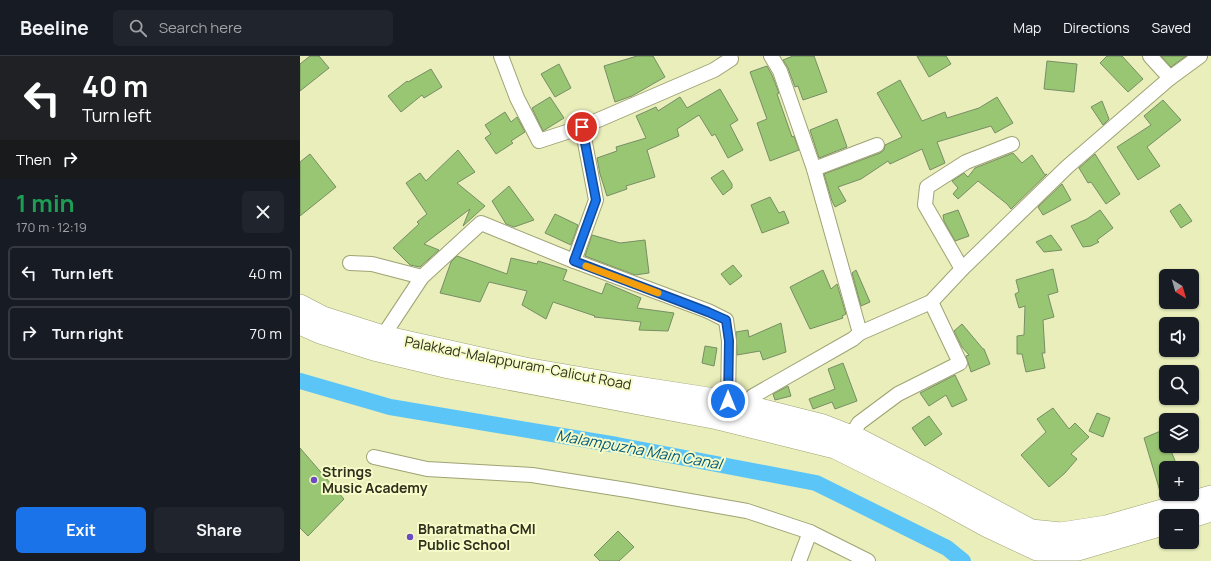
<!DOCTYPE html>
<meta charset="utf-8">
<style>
body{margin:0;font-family:Manrope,sans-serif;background:#20242c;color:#f1f3f6;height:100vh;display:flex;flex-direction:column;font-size:15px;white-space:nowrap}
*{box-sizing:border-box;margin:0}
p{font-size:13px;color:#9ea1a6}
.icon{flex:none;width:22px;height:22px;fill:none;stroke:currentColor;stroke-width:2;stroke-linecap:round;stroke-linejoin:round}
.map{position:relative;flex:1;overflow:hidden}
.side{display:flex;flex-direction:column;background:#171b24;width:300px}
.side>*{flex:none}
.banner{background:#202124;color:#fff;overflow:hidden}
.needle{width:26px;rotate:143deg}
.controls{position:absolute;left:859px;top:213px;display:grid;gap:8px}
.controls a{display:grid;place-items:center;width:40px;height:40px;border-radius:6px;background:#171b24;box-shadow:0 1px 3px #0004;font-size:20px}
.pin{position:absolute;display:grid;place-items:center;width:34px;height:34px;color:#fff;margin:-17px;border:2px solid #fff;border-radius:50%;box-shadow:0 1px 4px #0007}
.me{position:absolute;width:44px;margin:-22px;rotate:0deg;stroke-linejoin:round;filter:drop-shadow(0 0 3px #0008)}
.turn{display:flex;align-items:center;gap:14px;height:84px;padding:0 16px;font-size:18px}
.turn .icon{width:52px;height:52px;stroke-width:2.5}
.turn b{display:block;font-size:28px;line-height:34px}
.then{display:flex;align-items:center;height:38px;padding:0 16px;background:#0003;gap:8px;font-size:15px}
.round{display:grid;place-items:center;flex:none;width:42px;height:42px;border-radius:6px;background:#20242c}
.head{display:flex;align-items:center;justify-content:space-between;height:68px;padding:0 16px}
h1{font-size:24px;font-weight:700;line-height:30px;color:#1e9e55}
.cta{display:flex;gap:8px;margin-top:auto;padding:8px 16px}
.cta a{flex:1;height:46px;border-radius:6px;background:#1a73e8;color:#fff;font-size:16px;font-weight:700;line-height:46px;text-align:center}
.cta a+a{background:#20242c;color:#f1f3f6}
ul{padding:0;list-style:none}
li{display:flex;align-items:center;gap:12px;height:54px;margin:0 8px 6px;padding:0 8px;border:2px solid #363941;border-radius:6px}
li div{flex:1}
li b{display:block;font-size:15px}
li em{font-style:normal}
header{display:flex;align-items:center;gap:24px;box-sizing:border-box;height:56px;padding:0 20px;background:#171b24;border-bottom:1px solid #363941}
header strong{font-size:19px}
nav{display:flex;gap:22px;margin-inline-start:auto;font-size:14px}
.search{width:280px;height:36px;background:#20242c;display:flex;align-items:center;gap:10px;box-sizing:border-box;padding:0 14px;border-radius:6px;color:#9ea1a6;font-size:15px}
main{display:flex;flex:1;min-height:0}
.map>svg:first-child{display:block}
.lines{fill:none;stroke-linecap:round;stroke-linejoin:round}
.canal{stroke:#5cc5f8;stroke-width:16}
.building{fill:#99c673;stroke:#778e65}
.minor-casing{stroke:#9fa373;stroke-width:16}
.highway-casing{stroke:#9fa373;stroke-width:22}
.minor{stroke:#fff;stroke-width:14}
.highway{stroke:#fff;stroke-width:21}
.route-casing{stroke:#114b97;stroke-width:10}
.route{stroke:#1a73e8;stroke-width:7}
.slow{stroke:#f59e0b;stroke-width:7}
.poi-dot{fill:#6c4ac3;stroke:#f6fbc8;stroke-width:1.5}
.labels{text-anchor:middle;stroke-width:4;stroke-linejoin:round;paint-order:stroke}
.street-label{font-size:14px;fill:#2f301d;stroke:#f6fbc8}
.poi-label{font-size:14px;font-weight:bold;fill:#2f301d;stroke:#f6fbc8;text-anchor:start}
.water-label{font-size:15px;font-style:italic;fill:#005a7b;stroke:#f6fbc8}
</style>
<header>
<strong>Beeline</strong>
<div class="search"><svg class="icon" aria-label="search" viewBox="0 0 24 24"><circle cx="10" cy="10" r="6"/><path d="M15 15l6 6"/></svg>Search here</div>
<nav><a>Map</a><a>Directions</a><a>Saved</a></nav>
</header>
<main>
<section class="side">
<div class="banner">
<div class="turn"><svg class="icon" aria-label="left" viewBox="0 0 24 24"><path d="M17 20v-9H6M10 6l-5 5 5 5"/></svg><div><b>40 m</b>Turn left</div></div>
<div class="then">Then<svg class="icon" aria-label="right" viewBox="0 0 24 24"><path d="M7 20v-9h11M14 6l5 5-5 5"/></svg></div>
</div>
<div class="head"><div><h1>1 min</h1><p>170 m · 12:19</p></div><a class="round"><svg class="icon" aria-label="close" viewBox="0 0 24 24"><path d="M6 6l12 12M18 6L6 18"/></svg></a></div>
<ul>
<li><svg class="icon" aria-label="left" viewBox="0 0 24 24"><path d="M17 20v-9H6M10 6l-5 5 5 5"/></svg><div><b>Turn left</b></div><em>40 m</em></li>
<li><svg class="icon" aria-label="right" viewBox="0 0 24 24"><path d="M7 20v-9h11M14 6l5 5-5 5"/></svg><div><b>Turn right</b></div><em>70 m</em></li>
</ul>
<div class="cta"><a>Exit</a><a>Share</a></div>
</section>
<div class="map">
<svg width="911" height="505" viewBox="0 0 911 505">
<rect width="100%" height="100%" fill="#e9eebb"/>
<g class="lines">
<!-- canal -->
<polyline class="canal" points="0,325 90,351 317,389 516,427 647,492 663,505"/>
</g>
<!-- building -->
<g class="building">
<polygon points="10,0 19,0 29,12 0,35 0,8"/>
<polygon points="337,0 353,0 365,21 332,40 315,46 304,10"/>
<polygon points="493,0 514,0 527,36 503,44 498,30 495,31 488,12 483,4"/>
<polygon points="617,0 646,0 651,8 629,21"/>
<polygon points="807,0 822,0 843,23 828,36 800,7"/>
<polygon points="861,0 886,0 871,11"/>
<polygon points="747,5 777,8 774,36 744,33"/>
<polygon points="259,8 271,32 255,41 241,18"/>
<polygon points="467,10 472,19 479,37 477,38 492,81 494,80 499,94 470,105 457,67 467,63 450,16"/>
<polygon points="131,13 142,31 124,42 122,39 101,56 88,40 107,25 108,26"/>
<polygon points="600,24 622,65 645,56 647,62 679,52 697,41 713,67 695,77 691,70 637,86 645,107 630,114 622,93 590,108 588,105 561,123 538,131 546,145 535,151 532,145 524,118 580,97 584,94 585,89 602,81 577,37"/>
<polygon points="420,33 438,64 430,69 443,94 428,102 415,78 412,80 399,59 377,73 379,80 347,94 355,121 326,130 327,133 307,140 300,118 297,102 317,95 316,91 346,82 336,60 356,51 358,55 380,41 387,52"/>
<polygon points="250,41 264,62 243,75 232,52"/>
<polygon points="863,44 881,64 847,91 860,110 838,124 817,91 851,69 844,60"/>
<polygon points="802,45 809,63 803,69 791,51"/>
<polygon points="205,56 211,66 217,61 225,76 211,85 213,87 196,98 185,82 191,78 185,69"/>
<polygon points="537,63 547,91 519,102 510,74"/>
<polygon points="158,94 175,116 157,127 185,150 163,170 170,153 124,188 139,194 120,211 110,209 93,192 119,168 117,166 127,158 106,127 120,117 126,125"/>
<polygon points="713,97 722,107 732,99 745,119 747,118 711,153 707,148 678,125 658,143 653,138 658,132 652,125 664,117 668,121 675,112"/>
<polygon points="10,98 36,131 0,160 0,106"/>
<polygon points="795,98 820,138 806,148 791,126 788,127 779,112"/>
<polygon points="423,114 432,128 432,132 423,139 411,122"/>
<polygon points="762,128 771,144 743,159 738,151"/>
<polygon points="209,130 234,164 214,171 206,168 192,145"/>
<polygon points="470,141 479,157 484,155 489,167 462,177 451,149"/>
<polygon points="880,148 892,165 881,172 870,155"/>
<polygon points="658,154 669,180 655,185 644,165 643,159"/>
<polygon points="800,154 813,172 797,184 799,186 791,190 783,191 771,170 787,163"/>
<polygon points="255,158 278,169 271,189 245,177"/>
<polygon points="292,179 320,187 345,184 349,217 335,219 285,200"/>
<polygon points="751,179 762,194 744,196 736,186"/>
<polygon points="157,200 207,218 211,202 237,208 238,205 267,214 263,224 302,238 306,227 341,242 337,252 374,257 368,275 339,274 341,266 294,261 295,260 253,246 246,263 222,249 227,235 189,226 180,246 140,237 151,206"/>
<polygon points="433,209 442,220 430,229 421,218"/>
<polygon points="753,213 758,236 748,239 754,261 743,264 745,297 742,297 745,312 726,316 722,298 717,298 717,280 724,279 725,250 719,252 715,238 719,236 716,224"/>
<polygon points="523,214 531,233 537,228 546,258 542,260 543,262 510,273 490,231"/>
<polygon points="556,214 570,246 561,250 552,217"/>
<polygon points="481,267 486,296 463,304 460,295 437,299 436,276 448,274 449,281"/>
<polygon points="662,268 683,293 684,293 690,308 671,316 666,300 669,299 662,291 654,275"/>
<polygon points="405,290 417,292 414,310 402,307"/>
<polygon points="543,307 557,345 535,353 532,346 513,353 509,343 535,333 528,313"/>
<polygon points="655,319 667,344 652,351 646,339 629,350 620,337"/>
<polygon points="488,330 491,340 475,344 473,338"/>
<polygon points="753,352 769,373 775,367 789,381 771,398 777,403 765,417 749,431 721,399 746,376 737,363"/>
<polygon points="797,357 810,362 803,381 789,375"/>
<polygon points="629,360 642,378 625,390 612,372"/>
<polygon points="863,374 866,382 866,390 869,390 878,412 866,412 866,440 862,442 844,382"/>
<polygon points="0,392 44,443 8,480 0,472"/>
<polygon points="318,475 334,491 319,505 300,505 294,499"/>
</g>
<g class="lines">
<defs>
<g id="minor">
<polyline points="201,0 217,42 239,85 282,71"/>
<polyline points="471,0 480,15 514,113 560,277"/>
<polyline points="850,0 870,22 900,0"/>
<polyline points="514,113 577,89"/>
<polyline points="274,205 296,144 282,71 414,14 431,3"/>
<polyline points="50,207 72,208 122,221"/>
<polyline points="662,213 625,149 627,131 666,106 712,88"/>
<polyline points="83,280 122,221 181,167 274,205 408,255 426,264 429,285 428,345"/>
<polyline points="447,349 453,340 553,283 560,277 631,246 662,213 767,111 870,22"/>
<polyline points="551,380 559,367 598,338 660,307 631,246"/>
<polyline points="74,401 127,413 232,419 327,434 447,455 510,476 499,505"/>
<polyline points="510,476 568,505"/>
</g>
<g id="highway">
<polyline points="0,249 23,261 83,280 225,312 312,327 428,345 523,369 559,383 625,417 731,474 761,477 806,470 911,440"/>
<polyline points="0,268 20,277 74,294 149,312 418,363 535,392 633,441 688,471 737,494 778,494 866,468"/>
<polyline points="892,461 911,455"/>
</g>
</defs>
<!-- minor casing -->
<use href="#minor" class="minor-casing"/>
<!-- highway casing -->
<use href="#highway" class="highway-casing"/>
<!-- minor -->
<use href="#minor" class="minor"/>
<!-- highway -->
<use href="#highway" class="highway"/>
</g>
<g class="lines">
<defs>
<polyline id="route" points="282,71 296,144 274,205 408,256 426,264 429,285 428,345"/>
</defs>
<!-- route casing -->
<use href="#route" class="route-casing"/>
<!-- route -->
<use href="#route" class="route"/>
<!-- slow -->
<polyline class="slow" points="286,210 358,237"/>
</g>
<!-- markers -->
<g class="poi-dot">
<circle cx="14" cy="424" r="4"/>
<circle cx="110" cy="481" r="4"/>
</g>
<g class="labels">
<!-- street labels -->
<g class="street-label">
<text transform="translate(218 307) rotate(11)" y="5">Palakkad-Malappuram-Calicut Road</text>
</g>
<!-- poi labels -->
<g class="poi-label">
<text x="22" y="421">Strings<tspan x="22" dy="16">Music Academy</tspan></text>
<text x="118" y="478">Bharatmatha CMI<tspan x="118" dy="16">Public School</tspan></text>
</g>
<!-- water labels -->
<g class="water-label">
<text transform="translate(339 394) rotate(10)" y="5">Malampuzha Main Canal</text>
</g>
</g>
</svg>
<div class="controls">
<a><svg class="needle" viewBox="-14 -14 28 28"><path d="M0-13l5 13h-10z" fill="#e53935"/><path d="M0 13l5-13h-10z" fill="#9ea1a6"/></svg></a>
<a><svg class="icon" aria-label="sound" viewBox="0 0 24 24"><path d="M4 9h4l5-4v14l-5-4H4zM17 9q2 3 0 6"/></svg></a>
<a><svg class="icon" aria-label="search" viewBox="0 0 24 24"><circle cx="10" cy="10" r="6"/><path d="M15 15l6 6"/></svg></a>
<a><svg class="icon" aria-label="layers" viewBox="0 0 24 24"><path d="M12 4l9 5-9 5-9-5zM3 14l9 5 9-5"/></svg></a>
<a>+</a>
<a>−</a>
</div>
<div class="pin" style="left:282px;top:71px;background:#d93025"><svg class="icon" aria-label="arrive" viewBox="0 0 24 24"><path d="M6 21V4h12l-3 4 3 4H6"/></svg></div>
<svg class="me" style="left:428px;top:345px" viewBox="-20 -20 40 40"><circle r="17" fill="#1a73e8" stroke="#fff" stroke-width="3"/><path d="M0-11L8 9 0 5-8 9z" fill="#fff"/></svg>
</div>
</main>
